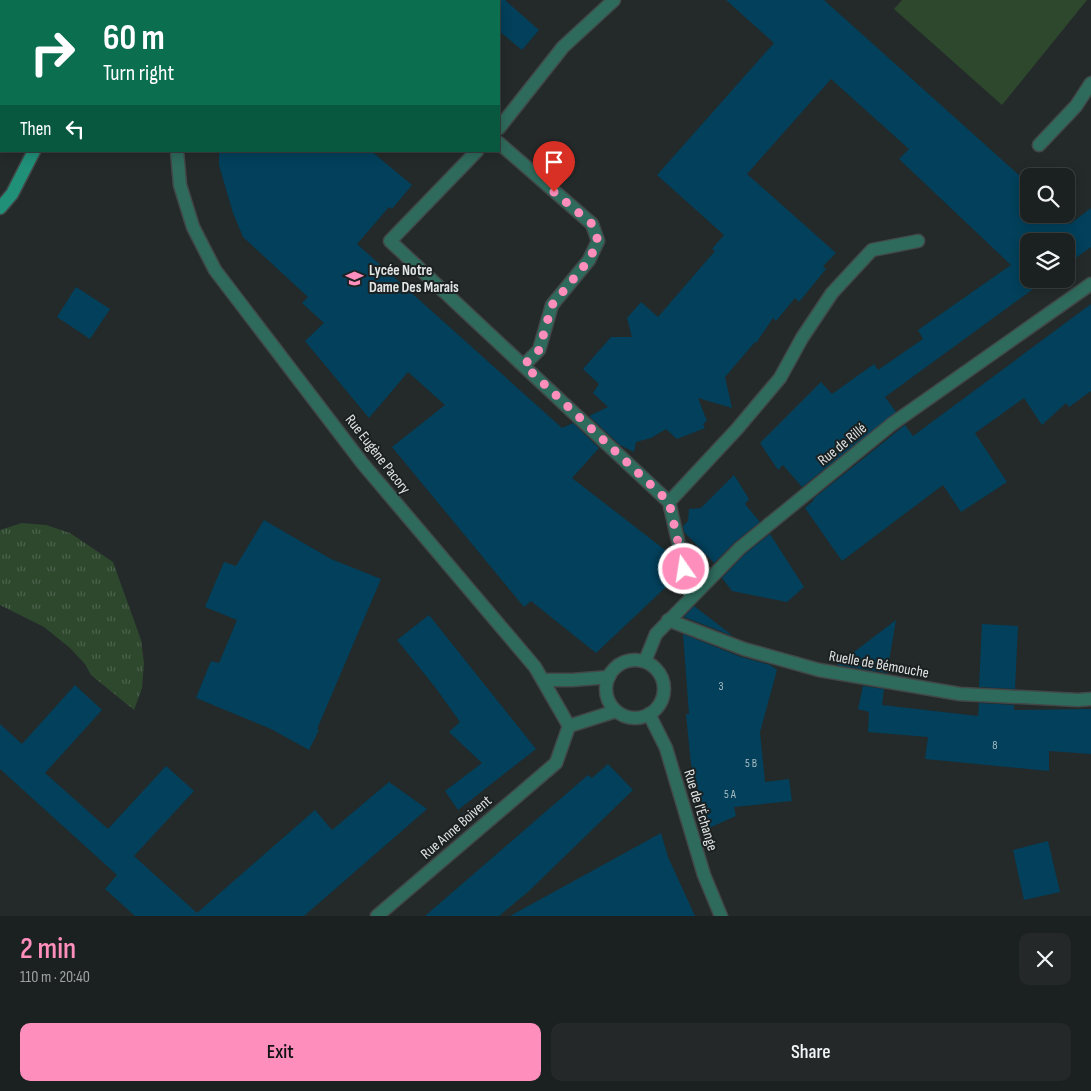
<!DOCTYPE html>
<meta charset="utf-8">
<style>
body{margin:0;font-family:"Sofia Sans Condensed",sans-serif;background:#242829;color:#f1f3f6;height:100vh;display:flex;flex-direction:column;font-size:19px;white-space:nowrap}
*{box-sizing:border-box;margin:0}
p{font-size:16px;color:#a0a3a5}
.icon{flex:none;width:28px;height:28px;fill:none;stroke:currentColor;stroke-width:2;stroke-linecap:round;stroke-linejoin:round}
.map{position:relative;height:916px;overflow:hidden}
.drawer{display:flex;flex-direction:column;background:#1b2020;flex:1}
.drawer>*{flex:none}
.guide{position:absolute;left:0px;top:0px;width:500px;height:152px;box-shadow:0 2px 12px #0003,0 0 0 1px #393e3e;background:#0b6e4f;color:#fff;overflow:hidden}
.tools{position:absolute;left:1020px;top:168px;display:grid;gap:10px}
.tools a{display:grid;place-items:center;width:55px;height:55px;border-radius:10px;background:#1b2020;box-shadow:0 2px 12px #0003,0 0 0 1px #393e3e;font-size:25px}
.pin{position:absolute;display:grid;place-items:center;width:42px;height:42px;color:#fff;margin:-51px -21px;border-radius:50% 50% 50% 0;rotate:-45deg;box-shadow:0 0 5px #0007}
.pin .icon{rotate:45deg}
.me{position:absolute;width:55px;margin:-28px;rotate:347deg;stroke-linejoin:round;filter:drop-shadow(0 0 4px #0008)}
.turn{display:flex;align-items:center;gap:18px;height:105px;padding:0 20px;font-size:22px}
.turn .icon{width:65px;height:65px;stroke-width:2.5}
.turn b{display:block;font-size:35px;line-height:42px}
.then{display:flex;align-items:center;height:48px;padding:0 20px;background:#0003;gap:10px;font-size:19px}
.round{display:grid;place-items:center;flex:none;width:52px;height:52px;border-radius:10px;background:#242829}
.summary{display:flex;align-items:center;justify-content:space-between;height:85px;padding:0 20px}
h1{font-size:30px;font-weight:600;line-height:38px;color:#fe8ebc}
.action{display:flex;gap:10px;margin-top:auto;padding:10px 20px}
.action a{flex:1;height:58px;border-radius:10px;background:#fe8ebc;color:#111;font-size:20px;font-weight:600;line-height:58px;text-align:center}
.action a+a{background:#242829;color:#f1f3f6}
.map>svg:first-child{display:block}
.grass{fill:url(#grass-tufts)}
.park{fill:url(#park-dots)}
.garden{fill:#2e482e}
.building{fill:#02405b}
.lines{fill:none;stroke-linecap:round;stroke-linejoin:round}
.service-casing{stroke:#424848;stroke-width:15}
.minor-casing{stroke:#424848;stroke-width:15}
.secondary-casing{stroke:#424848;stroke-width:15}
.service{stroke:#2e6b5c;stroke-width:12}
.minor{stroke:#2e6b5c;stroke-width:12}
.secondary{stroke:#209079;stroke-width:12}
.route{stroke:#fe8ebc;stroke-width:9;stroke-dasharray:0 16.2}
.labels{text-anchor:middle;stroke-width:4;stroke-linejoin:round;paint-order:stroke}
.number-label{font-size:12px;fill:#a8bbc2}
.poi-label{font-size:15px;font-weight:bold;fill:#e0e4e4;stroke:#1b2021;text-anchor:start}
.street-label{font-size:15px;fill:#e0e4e4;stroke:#1b2021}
</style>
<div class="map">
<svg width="1091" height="916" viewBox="0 0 1091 916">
<defs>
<pattern id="grass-tufts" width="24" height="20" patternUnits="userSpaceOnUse" patternTransform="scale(1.25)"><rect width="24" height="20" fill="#2e482e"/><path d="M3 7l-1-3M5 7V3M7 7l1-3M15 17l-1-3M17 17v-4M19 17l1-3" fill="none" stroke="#4c624c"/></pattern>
<pattern id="park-dots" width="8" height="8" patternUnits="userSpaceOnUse" patternTransform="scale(1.25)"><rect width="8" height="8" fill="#2e482e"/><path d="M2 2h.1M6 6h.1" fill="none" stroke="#4c624c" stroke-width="1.8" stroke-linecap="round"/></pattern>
</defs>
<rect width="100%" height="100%" fill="#242a2a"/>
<!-- grass -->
<polygon class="grass" points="22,523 46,525 70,533 113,562 141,640 144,663 142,688 134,710 91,675 85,664 70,648 44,627 0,605 0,530"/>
<!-- park -->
<polygon class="park" points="0,0 74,0 1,1 0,60"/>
<!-- garden -->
<polygon class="garden" points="902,0 1087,0 1002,105 894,9"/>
<!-- building -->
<g class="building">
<polygon points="499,0 505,0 539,30 522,50 499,31"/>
<polygon points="726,0 824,0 1029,184 1029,214 1060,214 1070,224 1091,208 1091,247 1066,265 1066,241 1029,241 1029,279 1047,279 885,397 896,412 802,487 783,465 778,470 760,443 821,382 832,394 874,364 878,370 923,339 918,330 1011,265 899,159 909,149 831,79 747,174 836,253 823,266 826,269 799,302 795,298 776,321 773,318 756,343 755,342 725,377 732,408 698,398 707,421 703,424 705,428 677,439 666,429 651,438 636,442 634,452 620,445 589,416 608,407 593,393 599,384 583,369 611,337 632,337 627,318 641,302 658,317 715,251 712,249 724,235 657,175 774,43"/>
<polygon points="219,151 371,151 412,185 392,209 389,207 357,244 562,428 573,423 599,448 572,478 665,550 667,586 596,653 531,601 524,607 392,447 445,405 408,372 369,418 305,341 324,323 302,303 308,297 243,237 233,213 219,165"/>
<polygon points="76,287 110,309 90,339 57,317"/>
<polygon points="1091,304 1091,391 1069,407 1066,403 1042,425 1024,398 975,433 1007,482 961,512 943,485 842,561 805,508 814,500 813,499 905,425 913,436"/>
<polygon points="734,475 749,499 745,504 760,522 735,542 714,563 684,532 683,526 688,521 689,509 701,508"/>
<polygon points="264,520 331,559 381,579 317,729 319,730 309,750 271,729 196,698 211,661 219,663 237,620 205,607 224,562 236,566"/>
<polygon points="770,534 804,587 787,602 732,591 722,578 745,554"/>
<polygon points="694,606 733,636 684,617"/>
<polygon points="429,615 536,749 458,810 445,791 482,763 449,732 460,722 435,687 397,640"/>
<polygon points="896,620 887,673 837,665"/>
<polygon points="982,624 1018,626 1015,689 979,687"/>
<polygon points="683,634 741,657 770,665 777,670 760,732 765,782 789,779 792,801 734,807 736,816 709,828 691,764 686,714 689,714"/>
<polygon points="75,685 102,710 45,773 108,829 166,766 194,791 134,856 197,913 315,810 332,830 389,782 427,809 304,916 135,916 105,889 117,875 0,769 0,724 22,744"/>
<polygon points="863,686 884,689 882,705 978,716 979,703 1014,705 1014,710 1091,709 1091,754 1049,751 1049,771 925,759 928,737 868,732 869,712 858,709"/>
<polygon points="608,764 633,790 529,891 499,916 425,916 588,775 592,778"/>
<polygon points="661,833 668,857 695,916 510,916"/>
<polygon points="1048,841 1060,892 1024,900 1013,850"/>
</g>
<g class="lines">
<defs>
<g id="service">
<polyline points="499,128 563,47 614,0"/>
<polyline points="499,143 592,224 598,241 589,260 552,305 539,350 524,365"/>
<polyline points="1039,145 1076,106 1091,83"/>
<polyline points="477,151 390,241 669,502 691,597"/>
<polyline points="669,502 737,429 780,378 802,338 832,293 872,250 918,241"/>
</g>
<g id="minor">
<polyline points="198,1 198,0"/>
<polyline points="177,151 180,185 193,227 215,270 363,464 535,667 569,726 556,763 377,916"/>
<polyline points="668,620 744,649 819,670 960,694 1078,700 1091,699"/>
<circle cx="635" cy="689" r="29"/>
<polyline points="645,661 656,634 740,548 892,424 1091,284"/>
<polyline points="543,680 573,680 609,677"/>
<polyline points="649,714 666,748 704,875 721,916"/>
<polyline points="569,726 616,711"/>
</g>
<g id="secondary">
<polyline points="101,1 102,0"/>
<polyline points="0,208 12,194 34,151"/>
</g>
</defs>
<!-- service casing -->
<use href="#service" class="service-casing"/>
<!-- minor casing -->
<use href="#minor" class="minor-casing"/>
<!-- secondary casing -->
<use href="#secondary" class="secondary-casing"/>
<!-- service -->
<use href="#service" class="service"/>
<!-- minor -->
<use href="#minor" class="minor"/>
<!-- secondary -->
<use href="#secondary" class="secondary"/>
</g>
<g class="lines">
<!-- route -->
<polyline class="route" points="554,192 592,224 598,241 589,260 552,305 539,350 524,365 669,502 684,569"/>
</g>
<!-- icons -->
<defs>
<symbol id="school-bare" viewBox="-9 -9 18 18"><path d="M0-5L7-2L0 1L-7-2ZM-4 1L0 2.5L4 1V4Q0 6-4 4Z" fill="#fe8ebc" stroke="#1b2021" stroke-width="2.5" paint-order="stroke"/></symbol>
</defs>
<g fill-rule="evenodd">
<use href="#school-bare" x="342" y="266" width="25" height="25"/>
</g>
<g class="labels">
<!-- number labels -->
<g class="number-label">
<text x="721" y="690">3</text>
<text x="995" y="749">8</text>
<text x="751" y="767">5 B</text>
<text x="730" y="798">5 A</text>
</g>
<!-- poi labels -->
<g class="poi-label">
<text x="369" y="275">Lycée Notre<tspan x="369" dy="17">Dame Des Marais</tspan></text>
</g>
<!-- street labels -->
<g class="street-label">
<text transform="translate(842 444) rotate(-39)" y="5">Rue de Rillé</text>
<text transform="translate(378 454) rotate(52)" y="5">Rue Eugène Pacory</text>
<text transform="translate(879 664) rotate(10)" y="5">Ruelle de Bémouche</text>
<text transform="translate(701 810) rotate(73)" y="5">Rue de l'Échange</text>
<text transform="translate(456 827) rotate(-41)" y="5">Rue Anne Boivent</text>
</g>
</g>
</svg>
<div class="tools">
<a><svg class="icon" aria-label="search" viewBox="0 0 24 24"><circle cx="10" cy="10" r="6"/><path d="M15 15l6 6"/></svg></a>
<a><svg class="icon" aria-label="layers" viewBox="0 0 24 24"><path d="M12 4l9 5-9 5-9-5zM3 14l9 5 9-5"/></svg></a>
</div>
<div class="pin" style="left:554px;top:192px;background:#d93025"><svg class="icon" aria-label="arrive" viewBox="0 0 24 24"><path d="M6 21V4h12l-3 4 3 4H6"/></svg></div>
<svg class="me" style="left:684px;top:569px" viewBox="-20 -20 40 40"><circle r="17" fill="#fe8ebc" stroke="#fff" stroke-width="3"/><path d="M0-11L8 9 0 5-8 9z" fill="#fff"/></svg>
<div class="guide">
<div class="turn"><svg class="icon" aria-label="right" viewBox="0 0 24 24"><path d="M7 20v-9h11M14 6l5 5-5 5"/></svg><div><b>60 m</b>Turn right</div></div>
<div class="then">Then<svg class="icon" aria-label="left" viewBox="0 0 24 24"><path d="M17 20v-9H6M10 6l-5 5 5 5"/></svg></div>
</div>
</div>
<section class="drawer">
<div class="summary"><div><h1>2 min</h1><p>110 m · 20:40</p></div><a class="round"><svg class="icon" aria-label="close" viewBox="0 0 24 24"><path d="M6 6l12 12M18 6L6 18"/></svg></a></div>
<div class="action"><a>Exit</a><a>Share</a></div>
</section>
